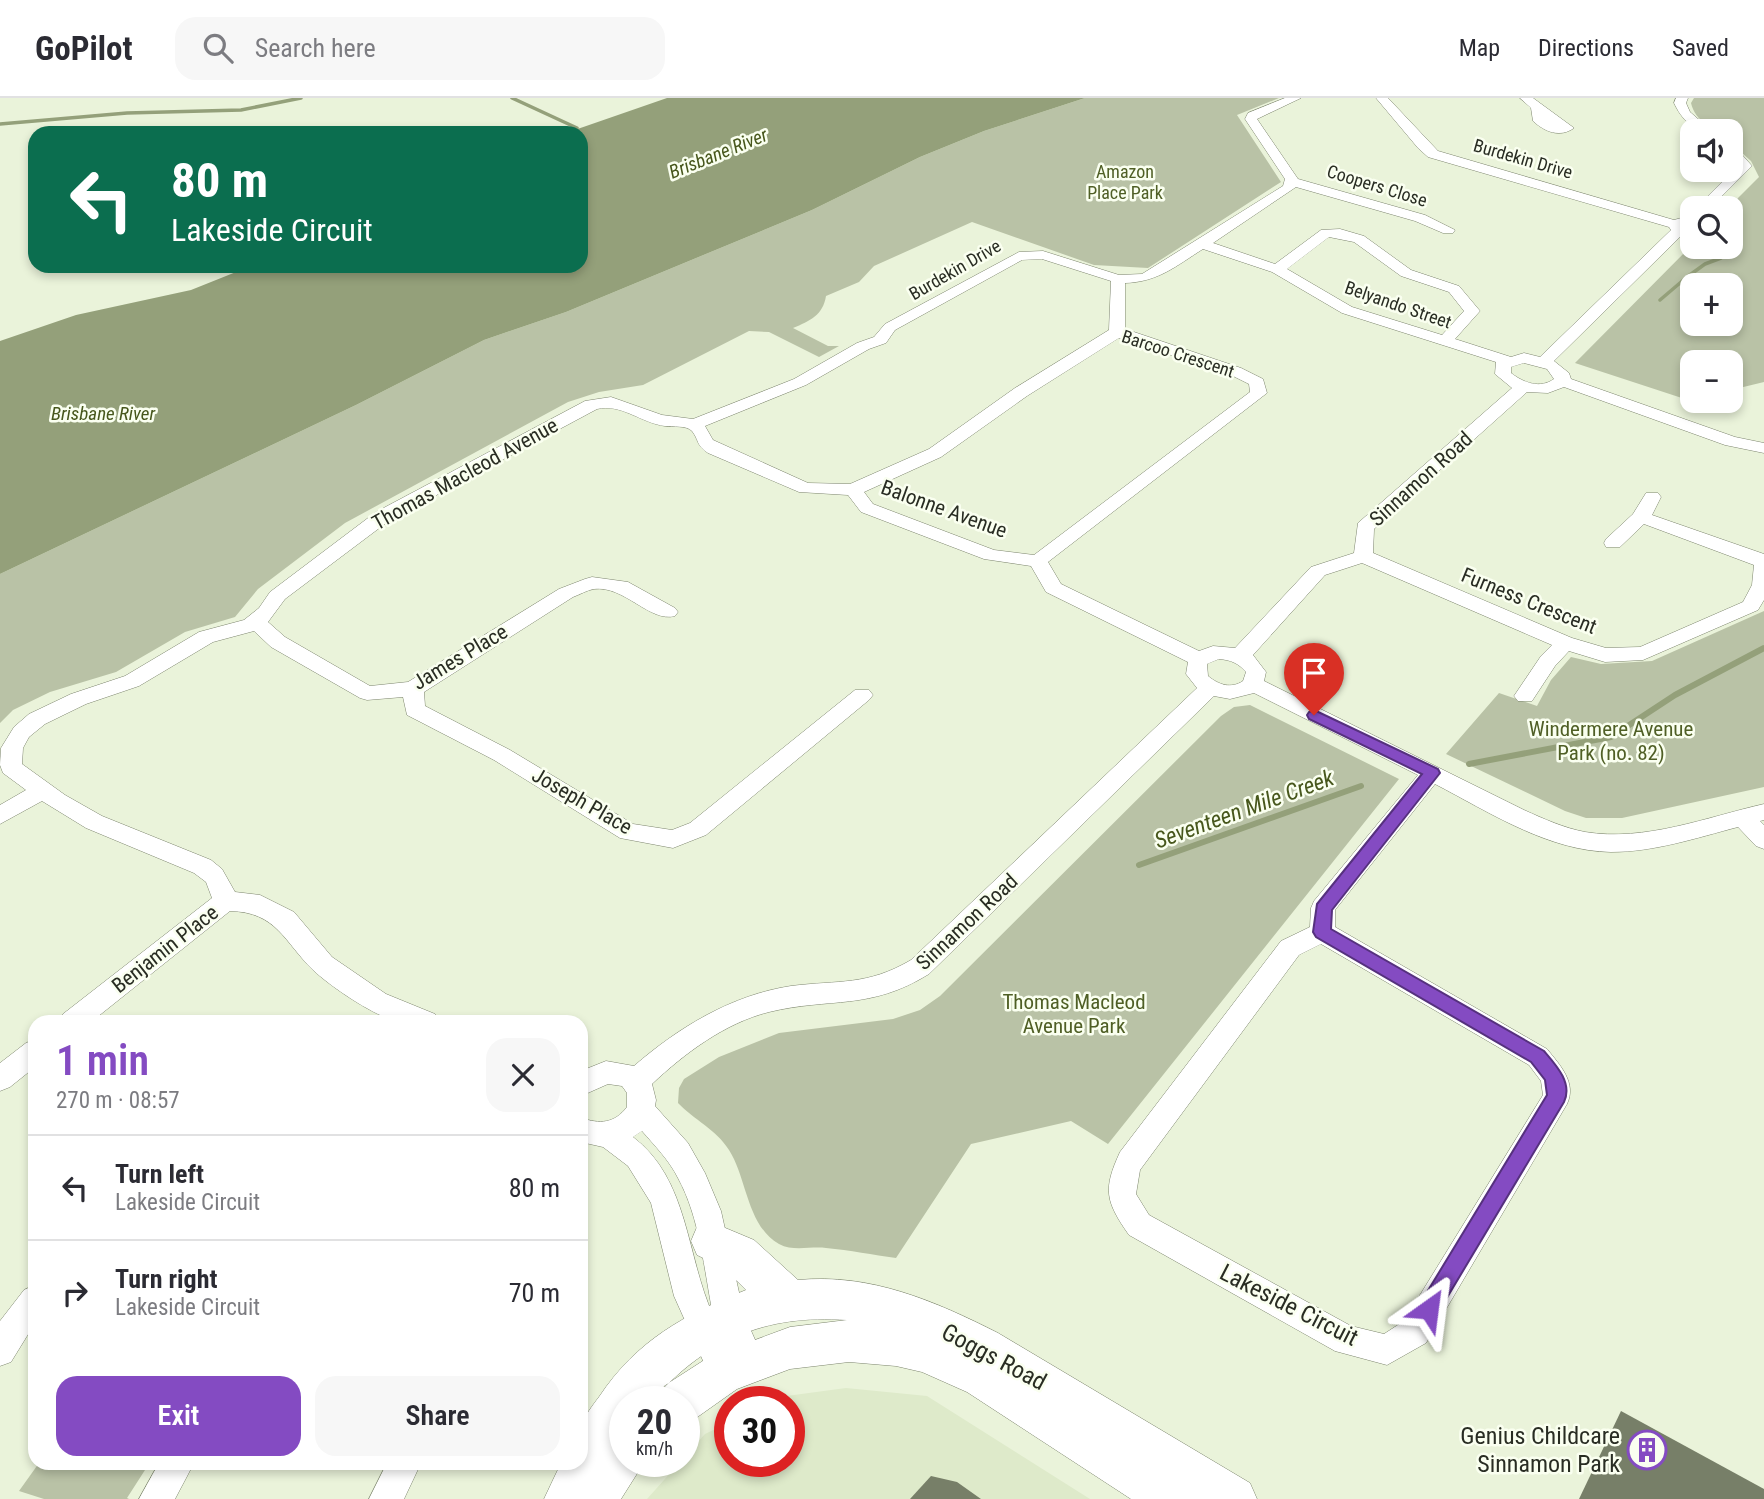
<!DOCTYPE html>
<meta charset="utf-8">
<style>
body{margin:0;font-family:"Roboto Condensed",sans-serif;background:#f7f7f7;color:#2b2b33;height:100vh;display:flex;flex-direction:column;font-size:26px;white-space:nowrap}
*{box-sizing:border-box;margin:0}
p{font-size:23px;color:#7c7c81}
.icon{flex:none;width:38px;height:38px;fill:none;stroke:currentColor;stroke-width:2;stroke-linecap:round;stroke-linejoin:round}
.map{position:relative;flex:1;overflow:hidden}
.sheet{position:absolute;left:28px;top:917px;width:560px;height:455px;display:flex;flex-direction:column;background:#fff;border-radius:21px;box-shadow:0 4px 10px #0003}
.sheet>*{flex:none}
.guide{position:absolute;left:28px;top:28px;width:560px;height:147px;border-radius:21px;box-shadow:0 4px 10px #0003;background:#0b6e4f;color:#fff;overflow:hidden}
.controls{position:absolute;left:1680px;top:21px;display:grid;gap:14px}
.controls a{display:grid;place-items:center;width:63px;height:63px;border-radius:14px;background:#fff;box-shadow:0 4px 10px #0003;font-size:35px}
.speed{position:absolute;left:609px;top:1288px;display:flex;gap:14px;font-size:35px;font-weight:700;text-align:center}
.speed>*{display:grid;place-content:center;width:91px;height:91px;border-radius:50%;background:#fff;box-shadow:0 4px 10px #0003;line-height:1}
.speed small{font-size:18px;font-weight:400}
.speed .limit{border:10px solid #d22;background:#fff;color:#111}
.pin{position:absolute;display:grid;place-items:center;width:60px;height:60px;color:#fff;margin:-72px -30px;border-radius:50% 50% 50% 0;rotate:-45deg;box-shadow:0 0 7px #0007}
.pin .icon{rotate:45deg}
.me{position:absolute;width:77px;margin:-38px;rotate:31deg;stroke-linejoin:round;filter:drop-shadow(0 0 5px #0008)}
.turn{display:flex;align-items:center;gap:24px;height:147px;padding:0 28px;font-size:32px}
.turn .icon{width:91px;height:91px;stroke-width:2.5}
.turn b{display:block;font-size:49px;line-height:60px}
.round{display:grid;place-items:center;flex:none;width:74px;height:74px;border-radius:21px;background:#f7f7f7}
.headline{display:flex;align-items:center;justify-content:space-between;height:119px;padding:0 28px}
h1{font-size:42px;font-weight:600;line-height:52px;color:#844bc2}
.primary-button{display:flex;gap:14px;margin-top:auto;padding:14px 28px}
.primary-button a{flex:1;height:80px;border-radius:21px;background:#844bc2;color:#fff;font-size:28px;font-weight:600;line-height:80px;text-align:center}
.primary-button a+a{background:#f7f7f7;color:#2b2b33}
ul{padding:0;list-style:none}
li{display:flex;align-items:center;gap:21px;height:105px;padding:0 28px;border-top:2px solid #e1e1e2}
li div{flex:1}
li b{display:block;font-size:26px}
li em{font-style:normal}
header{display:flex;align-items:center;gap:42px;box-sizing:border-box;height:98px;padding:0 35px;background:#fff;border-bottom:2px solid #e1e1e2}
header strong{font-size:33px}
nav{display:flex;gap:38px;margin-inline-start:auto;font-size:24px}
.search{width:490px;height:63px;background:#f7f7f7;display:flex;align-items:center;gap:18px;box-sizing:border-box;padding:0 24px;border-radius:21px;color:#7c7c81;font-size:26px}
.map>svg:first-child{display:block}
.built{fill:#deeaca}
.green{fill:#b9c2a6;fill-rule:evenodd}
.water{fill:#94a07a}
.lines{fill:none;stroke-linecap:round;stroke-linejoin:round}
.stream-far1{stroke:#94a07a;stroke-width:3.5}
.stream{stroke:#94a07a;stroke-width:6}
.building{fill:#777f68}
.minor-casing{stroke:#7d856e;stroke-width:1}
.secondary-casing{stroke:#7d856e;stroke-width:1}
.minor{fill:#fff;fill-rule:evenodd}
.secondary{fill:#fff;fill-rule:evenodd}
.route{fill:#844bc2;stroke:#56317e;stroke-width:2}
.labels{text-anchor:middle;stroke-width:5;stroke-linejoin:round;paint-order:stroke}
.far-street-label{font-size:18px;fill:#292d23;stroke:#fafff0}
.far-park-label{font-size:18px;fill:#4f5f25;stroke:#fafff0}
.far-water-label{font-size:19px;font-style:italic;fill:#47571c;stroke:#fafff0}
.street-label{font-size:21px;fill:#292d23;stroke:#fafff0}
.park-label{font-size:21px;fill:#4f5f25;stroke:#fafff0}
.water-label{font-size:23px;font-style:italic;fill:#47571c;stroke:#fafff0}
.near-street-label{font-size:24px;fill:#292d23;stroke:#fafff0}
.near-poi-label{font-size:24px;fill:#292d23;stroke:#fafff0;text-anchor:end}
</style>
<header>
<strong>GoPilot</strong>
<div class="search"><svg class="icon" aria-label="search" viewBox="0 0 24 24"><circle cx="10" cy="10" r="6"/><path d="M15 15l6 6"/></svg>Search here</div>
<nav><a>Map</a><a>Directions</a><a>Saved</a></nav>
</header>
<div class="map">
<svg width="1764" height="1401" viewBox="0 0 1764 1401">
<rect width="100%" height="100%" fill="#eaf3da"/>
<!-- built -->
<polygon class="built" points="846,1290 927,1298 1090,1401 647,1401 681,1363 684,1363 684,1359 705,1336 730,1324 730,1363 789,1363 789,1304 769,1304 779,1299"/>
<!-- green -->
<g class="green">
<path d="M1085,0H1279L1237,17L1281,84L1148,170L1094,167L972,124L874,168L859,184L826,198C823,217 810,223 793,230L828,248H839L819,259L769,234L749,233L643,287L599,294L568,304L345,425L258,491L235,519L185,534L116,574L50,594L13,612L0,625V476L356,307L484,242L566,214L812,112L920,59L984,33Z"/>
<path d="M1694,0H1764V284L1731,292V264H1692L1691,303L1575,265L1692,147V149H1731V110H1728L1759,79L1751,63L1731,45V33C1713,33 1695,23 1691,5ZM1692,187H1731V226H1692Z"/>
<polygon points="1764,513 1764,689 1622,720 1586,720 1565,713 1446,656 1499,595 1537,608 1551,582 1571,559 1601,566 1652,563"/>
<path d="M1250,607L1399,681L1108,1046L1071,1023L971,1046L896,1160C873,1157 850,1152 826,1150C810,1148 794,1154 779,1146C747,1128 747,1080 729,1052C716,1031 694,1022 678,1005L679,990L684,981L719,959L779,935L893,921L920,912L940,898L1221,618L1234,609Z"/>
<polygon points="39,1365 125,1365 145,1372 127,1400 129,1401 44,1401 19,1393"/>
</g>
<!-- water -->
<polygon class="water" points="667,0 1085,0 984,33 920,59 812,112 566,214 484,242 356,307 0,476 0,243 76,217 191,192 251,168 581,168 581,35 566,35"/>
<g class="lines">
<!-- stream-far1 -->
<g class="stream-far1">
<polyline points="512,0 577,30"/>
<polyline points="0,26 127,15 241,12 301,0"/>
<polyline points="1660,202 1687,179 1705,166 1721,160 1732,149 1737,149"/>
</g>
<!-- stream -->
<g class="stream">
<polyline points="1469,666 1611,639 1675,597 1764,550"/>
<polyline points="1139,767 1361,688"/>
</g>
</g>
<!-- building -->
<g class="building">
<polygon points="1621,1313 1764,1391 1764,1401 1579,1401"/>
<polygon points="931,1378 957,1384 981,1401 910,1401"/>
</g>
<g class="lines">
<defs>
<g id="minor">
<path d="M1285,0H1301L1257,21L1298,81L1425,117L1455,132L1453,135H1443L1415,123L1296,89L1213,145L1275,166L1321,132L1340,131L1364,138L1411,172L1459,188L1480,213L1455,241L1511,259L1524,255L1540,259L1671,132L1669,129L1428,59L1418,50L1376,0H1388L1438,53L1674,122L1692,117V125L1682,128L1685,133L1683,136L1554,263L1569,275L1571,281L1735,339L1764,345V355L1725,347L1564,289L1548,295L1527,294L1374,431L1373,455L1572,540L1606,550L1640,549L1743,504L1752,487L1754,467L1644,426L1620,449H1606L1604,445L1606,441L1633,416L1646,395H1658L1661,399L1652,417L1764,456V502L1758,512L1643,562L1605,564L1569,553L1555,568L1532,603H1518L1514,598L1541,558L1552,547L1362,465L1325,477L1253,557L1266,574L1264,583L1524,712C1544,721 1564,730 1585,734C1645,744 1707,719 1764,706V722L1760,723L1764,727V751L1756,748L1738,729C1696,740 1654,754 1611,754C1548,753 1489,714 1435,686L1335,812V829L1547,951C1560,967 1577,985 1567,1006L1426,1245L1387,1267L1335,1253L1129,1137C1105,1103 1103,1091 1120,1054L1281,843L1310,829L1311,810L1314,803L1418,677L1254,595L1230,601L1214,598L929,876C869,913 831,899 769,914C725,925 685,955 652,986L656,1002L655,1008L688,1045L705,1075L721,1113L744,1217L765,1264L760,1275L749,1280L739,1276L735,1285L724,1290L713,1285L674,1198L651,1105L628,1068L603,1049L581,1044V1020C600,1026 614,1026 627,1009V995L622,988L608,986L581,998V973L606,963L634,968C679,929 732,897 791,888C839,882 867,888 911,862L1197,590L1186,576L1188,564L1046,494L1031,468L984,461L861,414L848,397L799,394L708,355C696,347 699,342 692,333C686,327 673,329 665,328C641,325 621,305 597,311L390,422L285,501L268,524L285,539L370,588L408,584L559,491L585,481L592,479L628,484L675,510L678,514L675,518C650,525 624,487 594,491C587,492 579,497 573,499L424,594L425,608L510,652L633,726L672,732L690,725L855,592H869L873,597L869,602L706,737L673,750L620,740L494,662L407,617L403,599L367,602L360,600L271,549L254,533L213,544L139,588L86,606L45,626L29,639L23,650L22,666L65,697L102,718L211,762L222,771L235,794L260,797L294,814L332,859L386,896L435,916L439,924C427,924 413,925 401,924C378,921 331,889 313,872C284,844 277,814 230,813L91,924H59L63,916L212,800L206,784L194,775L86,730L42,703L0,726V707L26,692L3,675L0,667L1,650L14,629L29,616L71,596L125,578L199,534L244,522L259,510L270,494L376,414L585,303L611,299L662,317L693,321L794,281L857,245L874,239L885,226L1019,154L1043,153L1119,177L1142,176L1283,88L1285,81L1245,21L1248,15ZM1329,139L1354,144L1401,178L1449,194L1464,213L1442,237L1352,209L1287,171ZM1203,151L1272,174L1342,215L1496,264L1495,276L1512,290L1358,425L1354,455L1311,469L1235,550L1213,548L1199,553L1061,486L1048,464L1267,295L1263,281L1241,270L1125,231V185C1158,184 1176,168 1203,151ZM1042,161L1111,183L1109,232L1015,290L929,351L850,386L808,385L713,342L705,328L806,287L869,251L886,245L895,232L1022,162ZM1119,240L1229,276L1249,286L1250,294L1034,457L994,452L873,406L864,394L941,359L1027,298ZM1524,265L1547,271L1554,281C1540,291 1524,285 1511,275V269ZM1219,561C1231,562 1238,565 1246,574L1243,583C1231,591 1219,587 1208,578L1207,566ZM1321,846L1529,967L1541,983L1543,997L1404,1223L1384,1236L1351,1228L1149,1117L1136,1096L1140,1072L1299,857ZM642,1033C655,1048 669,1062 678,1080C700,1120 704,1172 713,1217C686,1158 689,1081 633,1039Z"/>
<path d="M1520,0H1533L1574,30C1560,40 1545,34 1533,23L1531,10Z"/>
<path d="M1676,0H1688L1686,5L1690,14L1712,33C1693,33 1682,22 1674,5Z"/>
<polygon points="1731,49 1736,50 1752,68 1710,110 1696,110 1738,68 1731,60"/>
<polygon points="35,942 35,969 10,989 0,993 0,965 26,945"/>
<polygon points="35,1187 35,1225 11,1264 0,1268 0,1223 24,1192"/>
<polygon points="159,1365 194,1365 175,1401 139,1401"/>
<polygon points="387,1365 421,1365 404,1401 369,1401"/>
</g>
<path id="secondary" d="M711,1124L754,1142L798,1182C870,1175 935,1203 998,1235L1250,1385L1257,1401H1131L967,1294L922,1274L896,1268L849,1264L790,1271L737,1291L696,1320L684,1324V1304H658L664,1288L709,1259L790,1229L847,1222C765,1216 705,1242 651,1304H625V1363H645L621,1401H544L561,1365H581C581,1354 578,1337 582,1327C585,1317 593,1307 599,1299C637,1242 684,1217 746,1192L724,1170L697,1157L691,1143L697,1129Z"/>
</defs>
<!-- minor casing -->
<use href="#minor" class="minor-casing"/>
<!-- secondary casing -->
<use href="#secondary" class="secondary-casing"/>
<!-- minor -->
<use href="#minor" class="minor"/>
<!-- secondary -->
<use href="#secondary" class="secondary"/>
</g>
<!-- route -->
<path class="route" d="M1314,612L1438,671L1440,675L1332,812L1331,831L1544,953C1556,967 1573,985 1564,1004L1436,1218L1429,1221L1421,1218L1418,1211L1421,1204L1547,997L1545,982L1531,964L1316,839L1313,834L1317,806L1422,676L1309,621L1307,617L1309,614Z"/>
<!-- icons -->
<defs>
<symbol id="building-ring" viewBox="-11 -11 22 22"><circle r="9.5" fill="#fafff0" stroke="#844bc2" stroke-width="1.5"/><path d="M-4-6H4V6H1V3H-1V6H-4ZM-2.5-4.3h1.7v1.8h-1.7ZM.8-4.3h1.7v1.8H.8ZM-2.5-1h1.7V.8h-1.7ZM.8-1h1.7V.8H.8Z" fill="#844bc2"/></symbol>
</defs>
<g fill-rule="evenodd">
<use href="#building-ring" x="1625" y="1330" width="44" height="44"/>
</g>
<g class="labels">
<!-- far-street labels -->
<g class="far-street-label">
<text transform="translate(1523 61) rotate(16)" y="6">Burdekin Drive</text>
<text transform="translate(1377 88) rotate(17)" y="6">Coopers Close</text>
<text transform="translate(955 172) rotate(-30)" y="6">Burdekin Drive</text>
<text transform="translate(1398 207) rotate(19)" y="6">Belyando Street</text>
<text transform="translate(1178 256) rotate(18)" y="6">Barcoo Crescent</text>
</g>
<!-- far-park labels -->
<g class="far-park-label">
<text x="1125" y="80">Amazon<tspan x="1125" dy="21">Place Park</tspan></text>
</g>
<!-- far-water labels -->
<g class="far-water-label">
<text transform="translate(718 55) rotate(-22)" y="7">Brisbane River</text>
<text x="103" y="322">Brisbane River</text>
</g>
<!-- street labels -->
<g class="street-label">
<text transform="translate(465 376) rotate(-29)" y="7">Thomas Macleod Avenue</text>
<text transform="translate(1421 381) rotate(-42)" y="7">Sinnamon Road</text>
<text transform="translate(944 411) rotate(20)" y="7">Balonne Avenue</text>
<text transform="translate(1529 503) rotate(22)" y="7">Furness Crescent</text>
<text transform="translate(460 559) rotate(-31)" y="7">James Place</text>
<text transform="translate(582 703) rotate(30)" y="7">Joseph Place</text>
<text transform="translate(967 824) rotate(-43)" y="7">Sinnamon Road</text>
<text transform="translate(165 851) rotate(-38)" y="7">Benjamin Place</text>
</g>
<!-- park labels -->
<g class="park-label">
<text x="1611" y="638">Windermere Avenue<tspan x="1611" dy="24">Park (no. 82)</tspan></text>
<text x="1074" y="911">Thomas Macleod<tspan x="1074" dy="24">Avenue Park</tspan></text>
</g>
<!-- water labels -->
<g class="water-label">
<text transform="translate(1244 711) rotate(-20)" y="8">Seventeen Mile Creek</text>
</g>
<!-- near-street labels -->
<g class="near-street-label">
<text transform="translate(1289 1207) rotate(27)" y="8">Lakeside Circuit</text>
<text transform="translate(994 1259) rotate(28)" y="8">Goggs Road</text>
</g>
<!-- near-poi labels -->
<g class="near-poi-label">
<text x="1620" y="1346">Genius Childcare<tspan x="1620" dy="28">Sinnamon Park</tspan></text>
</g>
</g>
</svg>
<div class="controls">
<a><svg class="icon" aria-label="sound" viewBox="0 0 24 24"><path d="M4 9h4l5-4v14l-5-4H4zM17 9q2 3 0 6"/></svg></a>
<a><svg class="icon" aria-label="search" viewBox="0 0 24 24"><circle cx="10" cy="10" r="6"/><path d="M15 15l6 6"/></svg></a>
<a>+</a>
<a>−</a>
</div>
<div class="speed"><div>20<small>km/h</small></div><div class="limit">30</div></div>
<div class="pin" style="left:1314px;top:617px;background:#d93025"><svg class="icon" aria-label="arrive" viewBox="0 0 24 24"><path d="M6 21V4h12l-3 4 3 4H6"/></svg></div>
<svg class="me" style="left:1429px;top:1211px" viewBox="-20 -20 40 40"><path d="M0-17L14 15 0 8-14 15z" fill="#844bc2" stroke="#fff" stroke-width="4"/></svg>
<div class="guide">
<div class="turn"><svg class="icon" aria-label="left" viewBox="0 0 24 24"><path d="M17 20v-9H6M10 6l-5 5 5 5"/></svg><div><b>80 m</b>Lakeside Circuit</div></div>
</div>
<section class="sheet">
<div class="headline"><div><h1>1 min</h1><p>270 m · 08:57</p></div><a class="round"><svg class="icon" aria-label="close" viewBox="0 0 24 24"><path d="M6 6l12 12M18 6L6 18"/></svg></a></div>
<ul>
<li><svg class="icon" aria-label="left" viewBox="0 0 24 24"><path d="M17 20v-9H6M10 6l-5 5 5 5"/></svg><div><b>Turn left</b><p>Lakeside Circuit</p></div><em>80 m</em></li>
<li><svg class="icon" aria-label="right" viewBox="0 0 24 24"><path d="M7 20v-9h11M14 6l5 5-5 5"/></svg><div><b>Turn right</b><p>Lakeside Circuit</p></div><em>70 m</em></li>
</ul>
<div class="primary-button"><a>Exit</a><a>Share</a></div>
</section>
</div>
